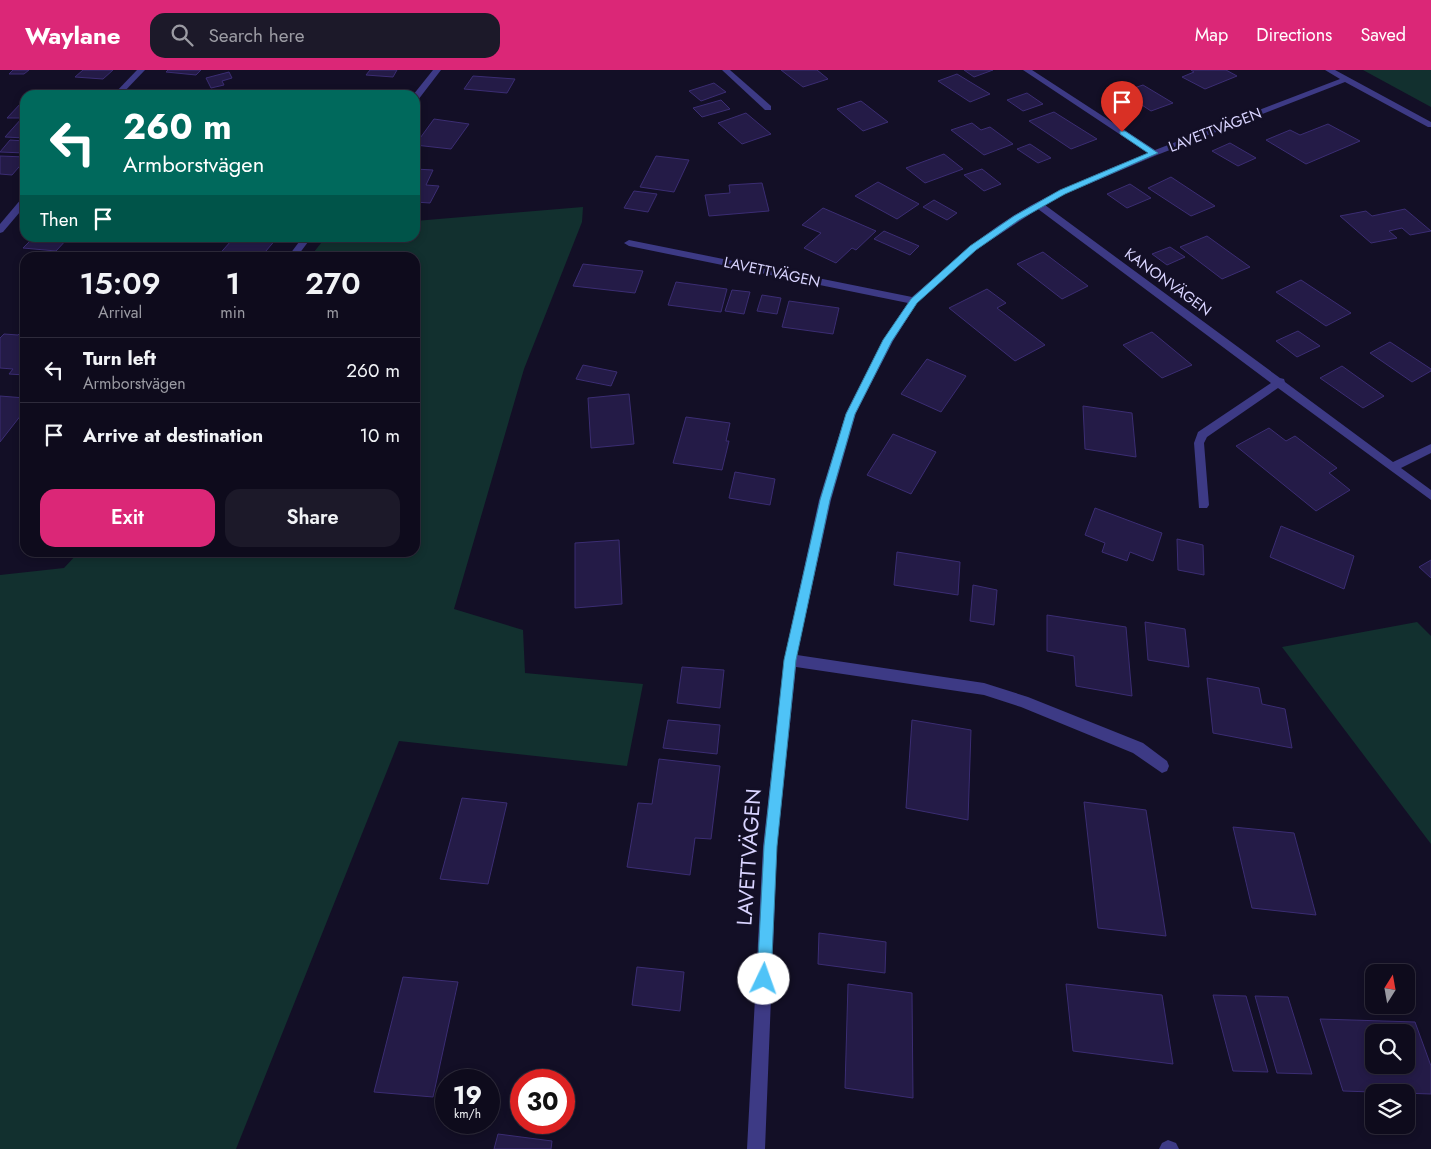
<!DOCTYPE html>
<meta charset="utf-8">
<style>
body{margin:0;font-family:Jost,sans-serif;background:#1c1929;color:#f1f3f6;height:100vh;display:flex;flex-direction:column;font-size:19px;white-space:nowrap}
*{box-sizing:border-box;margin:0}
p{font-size:16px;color:#9b9ba3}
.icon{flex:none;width:28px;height:28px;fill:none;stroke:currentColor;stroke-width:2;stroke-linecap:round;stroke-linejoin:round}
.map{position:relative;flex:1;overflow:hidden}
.side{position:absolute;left:20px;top:182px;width:400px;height:305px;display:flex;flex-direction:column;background:#0e0b1c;border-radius:15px;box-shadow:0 2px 8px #0003,0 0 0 1px #2e2b3b}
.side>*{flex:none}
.guide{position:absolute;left:20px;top:20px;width:400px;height:152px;border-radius:15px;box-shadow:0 2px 8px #0003,0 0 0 1px #2e2b3b;background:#00695c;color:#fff;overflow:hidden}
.needle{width:32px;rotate:11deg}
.fabs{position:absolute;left:1365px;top:894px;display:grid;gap:10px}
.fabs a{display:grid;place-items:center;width:50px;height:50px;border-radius:10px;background:#0e0b1c;box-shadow:0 2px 8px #0003,0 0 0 1px #2e2b3b;font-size:25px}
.speed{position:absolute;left:435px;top:999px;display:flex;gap:10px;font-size:25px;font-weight:700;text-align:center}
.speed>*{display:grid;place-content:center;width:65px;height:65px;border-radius:50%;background:#0e0b1c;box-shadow:0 2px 8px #0003,0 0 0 1px #2e2b3b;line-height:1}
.speed small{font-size:12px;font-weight:400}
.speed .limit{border:8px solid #d22;background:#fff;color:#111}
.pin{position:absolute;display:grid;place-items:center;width:42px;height:42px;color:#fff;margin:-51px -21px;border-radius:50% 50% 50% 0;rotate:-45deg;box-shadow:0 0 5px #0007}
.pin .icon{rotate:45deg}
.me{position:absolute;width:55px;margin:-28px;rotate:3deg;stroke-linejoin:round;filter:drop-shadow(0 0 4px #0008)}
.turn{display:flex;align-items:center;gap:18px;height:105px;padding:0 20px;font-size:22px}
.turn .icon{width:65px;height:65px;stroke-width:2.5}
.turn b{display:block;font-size:35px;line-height:42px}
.then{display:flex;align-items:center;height:48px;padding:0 20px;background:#0003;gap:10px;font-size:19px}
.eta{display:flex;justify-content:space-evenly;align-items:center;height:85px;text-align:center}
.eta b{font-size:30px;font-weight:600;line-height:35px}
.action{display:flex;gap:10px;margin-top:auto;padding:10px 20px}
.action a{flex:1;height:58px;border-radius:15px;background:#db2777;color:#fff;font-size:20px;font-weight:600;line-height:58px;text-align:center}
.action a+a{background:#1c1929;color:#f1f3f6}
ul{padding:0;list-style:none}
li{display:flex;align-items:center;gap:15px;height:65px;padding:0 20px;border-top:1px solid #2e2b3b}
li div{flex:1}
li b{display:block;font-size:19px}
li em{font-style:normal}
header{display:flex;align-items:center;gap:30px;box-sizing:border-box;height:70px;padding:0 25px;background:#db2777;color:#fff}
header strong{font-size:24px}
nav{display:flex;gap:28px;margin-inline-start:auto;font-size:18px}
.search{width:350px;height:45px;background:#1c1929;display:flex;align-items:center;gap:12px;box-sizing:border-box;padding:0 18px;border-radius:15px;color:#9b9ba3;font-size:19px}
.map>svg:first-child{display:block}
.green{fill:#12302f}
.building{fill:#241b47;stroke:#3b2d73;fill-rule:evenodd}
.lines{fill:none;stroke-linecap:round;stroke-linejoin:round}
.minor{fill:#3d3a85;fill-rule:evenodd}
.route{fill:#4fc3f7;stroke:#337fa1}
.labels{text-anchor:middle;stroke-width:5;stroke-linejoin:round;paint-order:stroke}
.far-street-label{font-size:15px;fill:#d9d4ff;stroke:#130f26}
.near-street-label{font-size:21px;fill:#d9d4ff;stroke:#130f26}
</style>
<header>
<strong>Waylane</strong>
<div class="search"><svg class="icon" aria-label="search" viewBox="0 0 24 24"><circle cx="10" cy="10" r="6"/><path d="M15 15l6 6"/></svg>Search here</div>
<nav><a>Map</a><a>Directions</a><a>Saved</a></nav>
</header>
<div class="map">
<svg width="1431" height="1079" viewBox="0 0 1431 1079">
<rect width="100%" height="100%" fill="#130f26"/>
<!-- green -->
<g class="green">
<polygon points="1363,0 1431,0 1431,37"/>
<polygon points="583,137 582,152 524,299 454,539 523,560 525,603 643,614 627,696 399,671 236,1079 0,1079 0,505 64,498 78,483 415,482 415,188 310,187 325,168 415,168 415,151"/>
<polygon points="1417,552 1431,566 1431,774 1282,577"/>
</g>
<!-- building -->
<g class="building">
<polygon points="13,0 29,0 24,4 9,4"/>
<polygon points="83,0 113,0 103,9 75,7"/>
<polygon points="168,0 201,0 196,5 166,2"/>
<polygon points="370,0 397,0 393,7 366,5"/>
<polygon points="781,0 817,0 828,9 803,17"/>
<polygon points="964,0 993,0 974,7"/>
<polygon points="1191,0 1226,0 1237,6 1205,19 1182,7 1194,2"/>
<polygon points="229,2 232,8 222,11 224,15 211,18 206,8"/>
<polygon points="957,4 990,24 970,32 938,11"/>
<polygon points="473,6 515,9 507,23 464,19"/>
<polygon points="714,13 726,22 701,31 689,21"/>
<polygon points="1143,15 1173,33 1151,41 1122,22"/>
<polygon points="1027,23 1043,34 1023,41 1007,30"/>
<polygon points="721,30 730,39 702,47 693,38"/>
<polygon points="861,31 888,52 863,61 837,39"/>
<polygon points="22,32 25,32 25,68 5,67 22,48 7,48"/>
<polygon points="1054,42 1097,69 1071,79 1029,51"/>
<polygon points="746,43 771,64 742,74 718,53"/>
<polygon points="434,49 469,54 451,79 415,75"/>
<polygon points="972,53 981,60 990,57 1013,74 984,85 951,60"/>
<polygon points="1328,54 1360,71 1306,94 1266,70 1290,60 1300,65"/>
<polygon points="10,70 25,71 25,83 0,82"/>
<polygon points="1230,73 1256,88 1238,96 1212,81"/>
<polygon points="1030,74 1051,88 1038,93 1017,79"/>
<polygon points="944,84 963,99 925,113 906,98"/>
<polygon points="0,86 25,87 25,90 12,105 0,104"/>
<polygon points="656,86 689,90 674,122 640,117"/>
<polygon points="415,99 433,100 426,115 439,116 430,133 415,132"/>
<polygon points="982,99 1001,114 984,121 964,105"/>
<polygon points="1171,107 1215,136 1191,146 1148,118"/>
<polygon points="878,112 919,134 897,149 855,126"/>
<polygon points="762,113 769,141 709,146 705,125 730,123 729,115"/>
<polygon points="1130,114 1151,128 1127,138 1107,124"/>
<polygon points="634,121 657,124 648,142 624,138"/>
<polygon points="934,130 957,143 947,150 923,137"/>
<polygon points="823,138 876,161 856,180 852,178 836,193 804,178 821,163 802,155"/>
<polygon points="1405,139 1431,161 1410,165 1402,158 1389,161 1397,168 1371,173 1340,146 1366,141 1372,146"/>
<polygon points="884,161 919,176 910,185 874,169"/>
<polygon points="1207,166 1250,197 1222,209 1180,177"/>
<polygon points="33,168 68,168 56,181 23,178"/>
<polygon points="223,168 277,168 260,188 216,188 231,171 221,169"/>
<polygon points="1170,177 1185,187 1167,195 1152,184"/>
<polygon points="1043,182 1088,216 1062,229 1017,194"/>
<polygon points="583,194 643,201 635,223 573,216"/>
<polygon points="1301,210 1351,243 1326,256 1276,222"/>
<polygon points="676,212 727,219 721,242 668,235"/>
<polygon points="987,219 1006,233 997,238 1045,275 1015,291 949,238"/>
<polygon points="732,220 750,222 744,244 725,241"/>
<polygon points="762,225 781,228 777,244 757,241"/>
<polygon points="789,231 839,238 833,264 782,257"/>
<polygon points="1298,261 1320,276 1297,287 1276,271"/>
<polygon points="21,262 25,262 25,305 9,304 13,299 0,298 0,268 4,264 18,265"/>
<polygon points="1152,262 1192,295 1162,308 1123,275"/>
<polygon points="1390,272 1431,299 1431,301 1412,312 1370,283"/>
<polygon points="927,289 966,306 941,342 901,324"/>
<polygon points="583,295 617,302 611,316 576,309"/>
<polygon points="1342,296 1384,326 1363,338 1320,308"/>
<polygon points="629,324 634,374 591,378 588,328"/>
<polygon points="0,326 25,328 25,340 0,372"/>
<polygon points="1083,336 1132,343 1136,387 1085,379"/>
<polygon points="686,347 730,353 726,371 729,371 722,400 673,393"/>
<polygon points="1269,358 1286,371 1295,366 1337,398 1329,403 1350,420 1316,441 1236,376"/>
<polygon points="893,364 936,382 911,424 867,405"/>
<polygon points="735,402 775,409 770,435 729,428"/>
<polygon points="1095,438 1162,463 1153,491 1130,482 1127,491 1102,482 1105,473 1085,465"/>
<polygon points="1281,456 1354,486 1344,519 1270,487"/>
<polygon points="1177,469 1203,475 1204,505 1178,500"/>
<polygon points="619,470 622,534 575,538 575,473"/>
<polygon points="897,482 960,492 958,525 894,515"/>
<polygon points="1431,490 1431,508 1419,497"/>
<polygon points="973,515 997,520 994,555 970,551"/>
<polygon points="1047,545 1126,557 1132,626 1076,616 1074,586 1047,581"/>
<polygon points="1145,552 1185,559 1189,597 1148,590"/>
<polygon points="682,597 724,600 720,638 677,633"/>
<polygon points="1207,608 1259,618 1262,634 1285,639 1292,678 1213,663"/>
<polygon points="668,650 720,655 717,684 663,678"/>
<polygon points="912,650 971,660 968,750 906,738"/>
<polygon points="659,689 720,696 711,769 695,768 690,805 627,797 638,733 652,734"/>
<polygon points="462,728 507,733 488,814 440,809"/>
<polygon points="1084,732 1146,740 1166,866 1098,858"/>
<polygon points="1233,757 1294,763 1316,845 1252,838"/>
<polygon points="819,863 886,872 885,903 818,894"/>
<polygon points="637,897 684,902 680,941 632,935"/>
<polygon points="403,907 458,912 433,1027 374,1022"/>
<polygon points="848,914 912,923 913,1028 845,1018"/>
<polygon points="1066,914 1162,925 1173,994 1073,981"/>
<polygon points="1213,925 1246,926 1268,1002 1233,1001"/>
<polygon points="1255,926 1288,927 1312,1004 1277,1003"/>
<path d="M1320,949L1415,952L1431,996V1024L1343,1021ZM1374,962H1406V995H1374Z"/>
<polygon points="498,1064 552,1071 551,1079 494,1079"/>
</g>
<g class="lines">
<!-- minor -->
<g class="minor">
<polygon points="137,0 145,0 121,25 113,25"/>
<polygon points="433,0 441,0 418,30 415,30 415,25 413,25"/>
<polygon points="722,0 730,0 771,36 771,40 765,40"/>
<path d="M1023,0H1032L1155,80L1340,9L1325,0H1335L1431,52V57H1428L1345,12L1157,85L1065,124L1045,135L1280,308L1284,309L1285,312L1393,392L1431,374V383L1401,398L1431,420V430L1278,318L1207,367L1204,373L1209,435L1207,438H1199L1194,373L1198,362L1271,313L1038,139L976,180L917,233L893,271L856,343L831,430L797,585L984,613L1028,627L1143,673L1167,691L1169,696L1167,701L1162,703L1133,683L1021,637L984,625L796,597L777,777L765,1079H747L763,777L784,590L819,430L846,343L883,270L908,233L629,176L624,173L629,170L912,227C945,199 976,169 1013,146C1055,120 1102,102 1148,83Z"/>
<polygon points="25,127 25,136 3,162 0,163 0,154 22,128"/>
<polygon points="302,168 311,168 296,188 287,188"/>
<polygon points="1168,1070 1176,1073 1179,1079 1159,1079 1162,1073"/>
</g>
</g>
<!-- route -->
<polygon class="route" points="1120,61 1125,61 1158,83 1065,124 1019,150 976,180 917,233 892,271 855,344 830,430 796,590 777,776 771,909 769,914 764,916 759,914 757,909 764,776 784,590 820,430 846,344 883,270 911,229 970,176 1014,146 1060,120 1148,83 1120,64"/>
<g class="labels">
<!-- far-street labels -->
<g class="far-street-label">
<text transform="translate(1215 60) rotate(-21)" y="5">LAVETTVÄGEN</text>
<text transform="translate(772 202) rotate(12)" y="5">LAVETTVÄGEN</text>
<text transform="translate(1168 212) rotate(36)" y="5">KANONVÄGEN</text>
</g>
<!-- near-street labels -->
<g class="near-street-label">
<text transform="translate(749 787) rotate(-86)" y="7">LAVETTVÄGEN</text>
</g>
</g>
</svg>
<div class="fabs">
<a><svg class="needle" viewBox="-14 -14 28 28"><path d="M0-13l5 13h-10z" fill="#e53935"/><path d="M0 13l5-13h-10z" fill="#9b9ba3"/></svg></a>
<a><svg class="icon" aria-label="search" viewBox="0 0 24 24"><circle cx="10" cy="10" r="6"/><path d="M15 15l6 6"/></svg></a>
<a><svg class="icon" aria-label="layers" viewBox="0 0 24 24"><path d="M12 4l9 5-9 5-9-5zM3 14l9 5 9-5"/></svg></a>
</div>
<div class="speed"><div>19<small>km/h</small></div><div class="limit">30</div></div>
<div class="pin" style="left:1122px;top:62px;background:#d93025"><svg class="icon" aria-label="arrive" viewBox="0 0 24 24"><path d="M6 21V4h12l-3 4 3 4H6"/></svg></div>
<svg class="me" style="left:764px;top:909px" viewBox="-20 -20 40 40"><circle r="19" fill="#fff"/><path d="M0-13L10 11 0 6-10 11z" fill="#4fc3f7"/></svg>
<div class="guide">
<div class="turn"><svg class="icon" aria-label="left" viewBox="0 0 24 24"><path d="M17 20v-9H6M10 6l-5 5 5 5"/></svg><div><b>260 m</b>Armborstvägen</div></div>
<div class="then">Then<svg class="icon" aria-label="arrive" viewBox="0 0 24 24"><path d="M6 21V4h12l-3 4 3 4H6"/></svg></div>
</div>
<section class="side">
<div class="eta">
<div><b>15:09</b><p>Arrival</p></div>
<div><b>1</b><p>min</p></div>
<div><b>270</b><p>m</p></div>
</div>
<ul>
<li><svg class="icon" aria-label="left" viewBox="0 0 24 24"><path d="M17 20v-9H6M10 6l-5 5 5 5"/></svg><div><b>Turn left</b><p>Armborstvägen</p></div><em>260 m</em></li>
<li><svg class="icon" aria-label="arrive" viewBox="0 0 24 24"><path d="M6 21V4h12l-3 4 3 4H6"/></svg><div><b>Arrive at destination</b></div><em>10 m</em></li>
</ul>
<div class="action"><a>Exit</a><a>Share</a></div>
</section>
</div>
